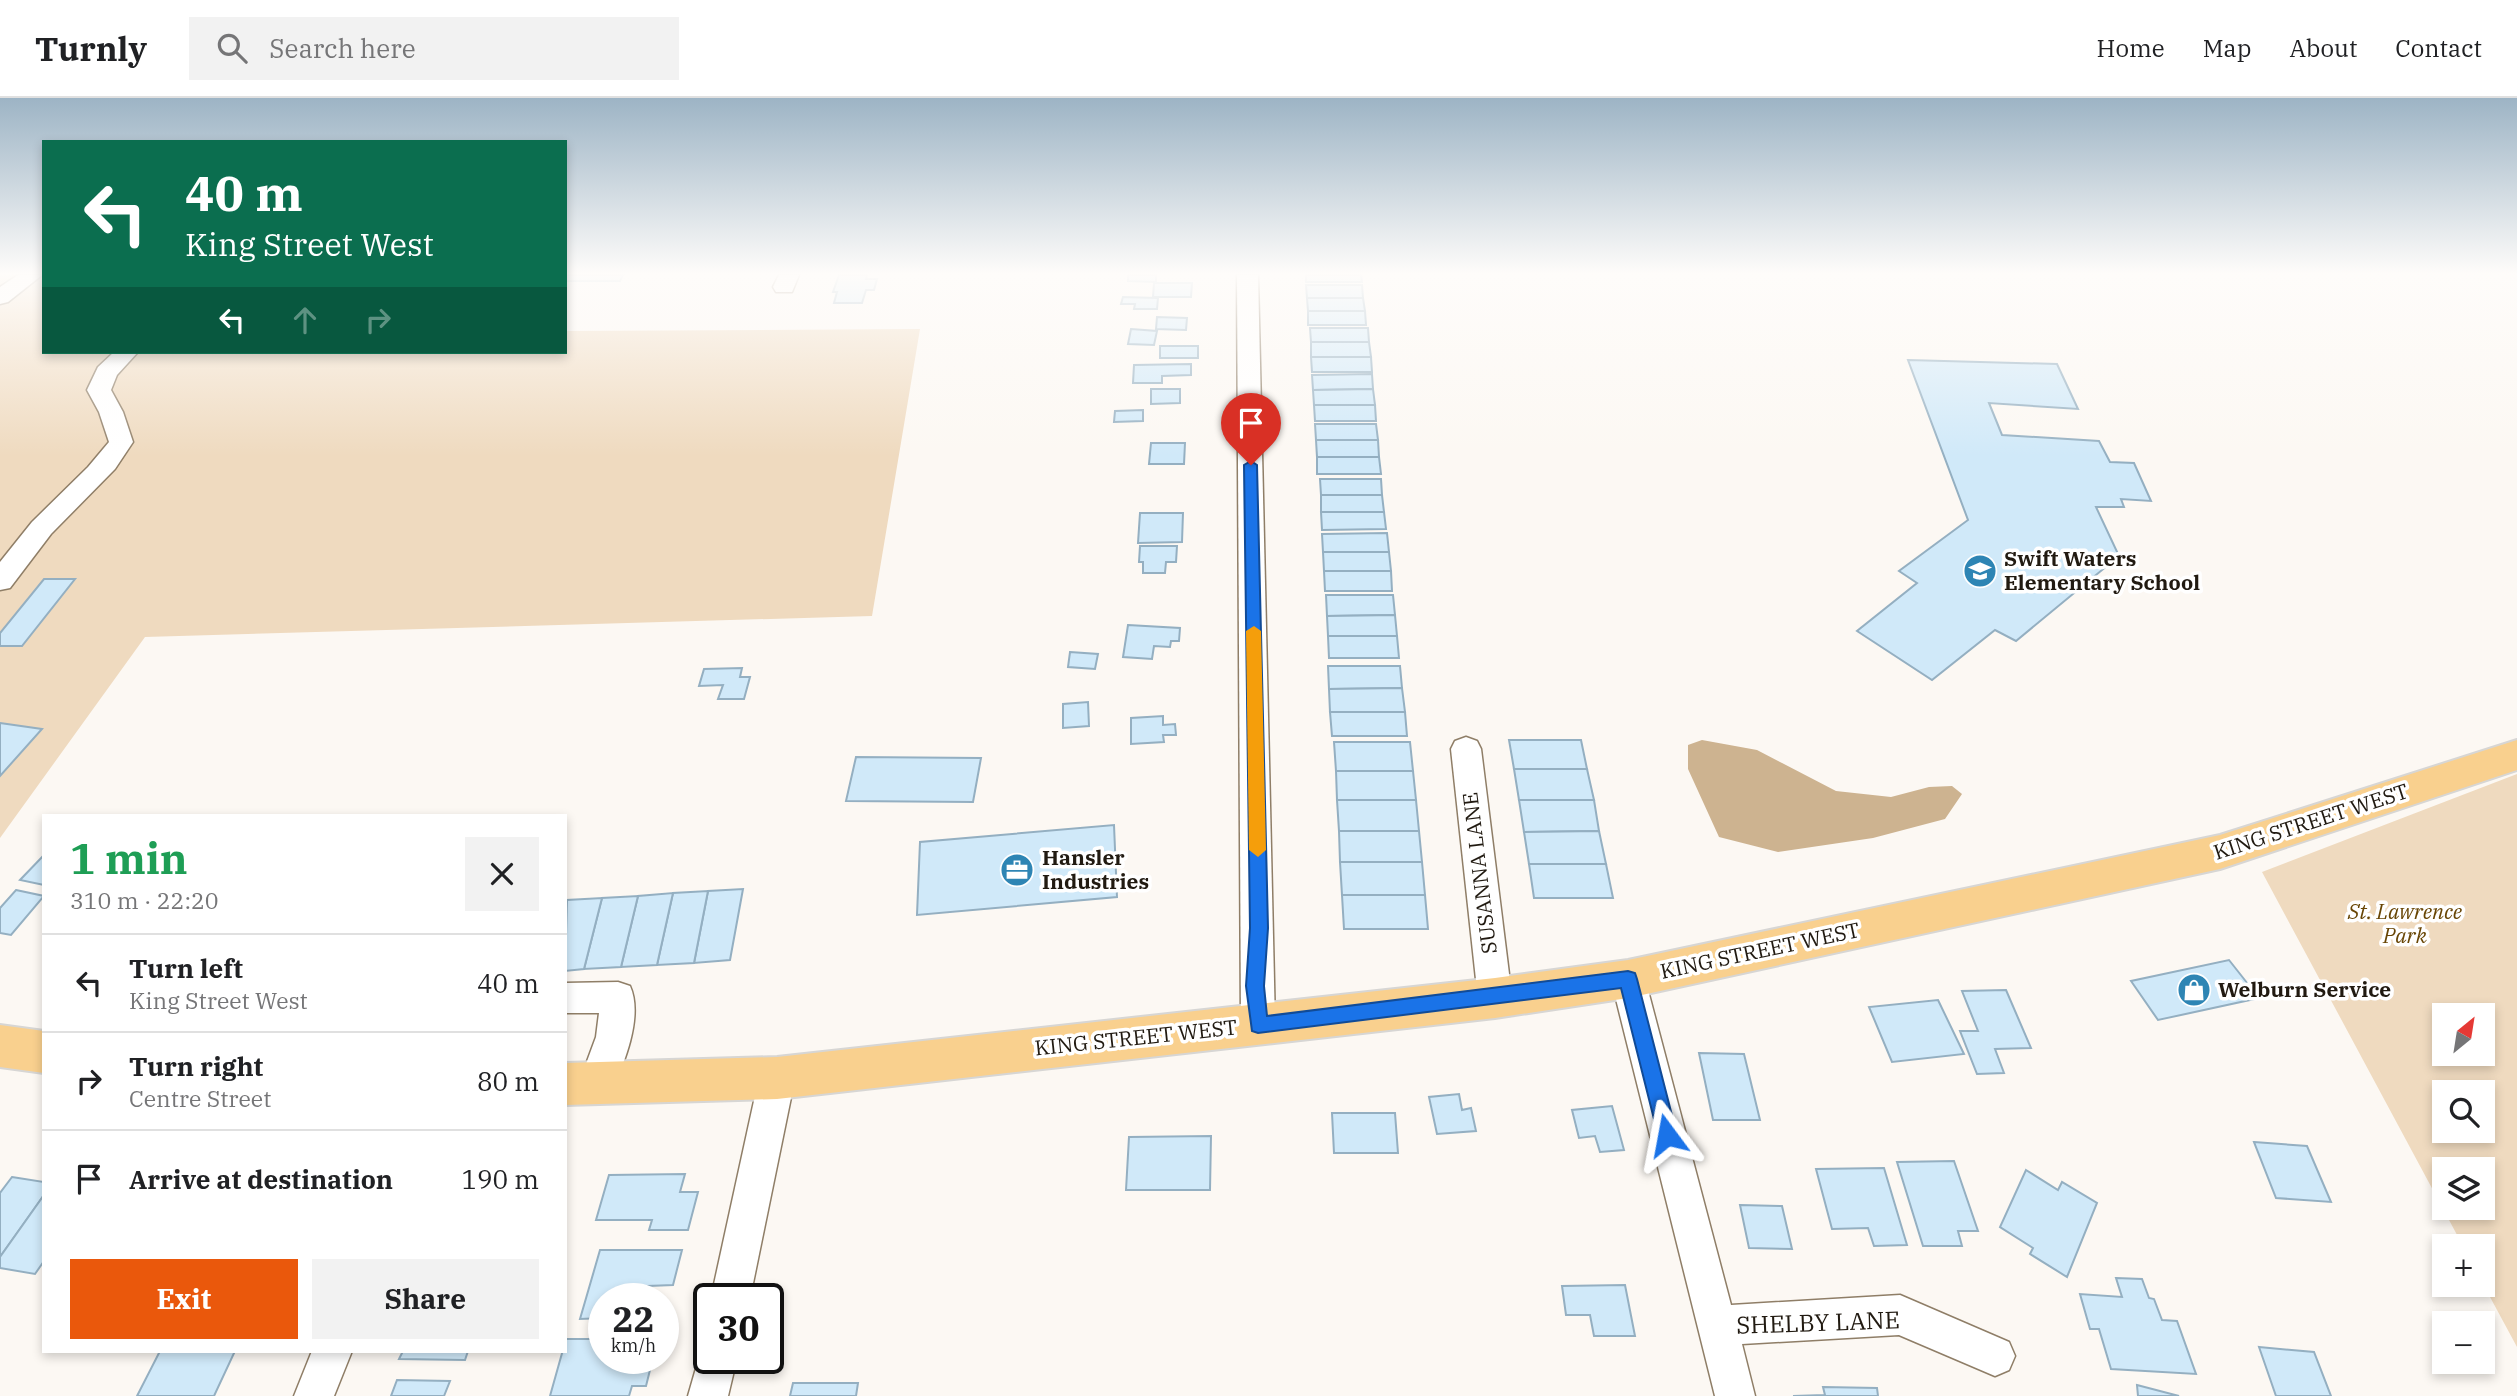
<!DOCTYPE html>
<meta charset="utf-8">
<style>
body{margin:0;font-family:"IBM Plex Serif",serif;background:#f2f2f2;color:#202124;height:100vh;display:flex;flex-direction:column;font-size:26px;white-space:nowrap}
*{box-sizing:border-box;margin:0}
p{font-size:23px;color:#757577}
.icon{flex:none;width:38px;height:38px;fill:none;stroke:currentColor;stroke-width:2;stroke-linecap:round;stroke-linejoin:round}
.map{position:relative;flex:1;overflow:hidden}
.panel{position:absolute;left:42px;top:716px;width:525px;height:539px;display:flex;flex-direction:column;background:#fff;border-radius:0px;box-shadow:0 4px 10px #0003}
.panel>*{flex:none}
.hud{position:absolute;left:42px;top:42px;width:525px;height:214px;border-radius:0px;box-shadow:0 4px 10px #0003;background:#0b6e4f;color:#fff;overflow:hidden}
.needle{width:46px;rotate:30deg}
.fabs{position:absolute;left:2432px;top:905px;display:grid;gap:14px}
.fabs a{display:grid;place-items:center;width:63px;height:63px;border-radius:0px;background:#fff;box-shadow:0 4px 10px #0003;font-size:35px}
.speed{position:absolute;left:588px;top:1185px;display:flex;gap:14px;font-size:35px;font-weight:700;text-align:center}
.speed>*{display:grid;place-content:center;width:91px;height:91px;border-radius:50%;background:#fff;box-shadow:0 4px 10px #0003;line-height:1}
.speed small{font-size:18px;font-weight:400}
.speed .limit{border:4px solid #111;border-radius:10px;background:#fff;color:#111}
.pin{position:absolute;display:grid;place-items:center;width:60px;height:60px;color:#fff;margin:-72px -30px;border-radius:50% 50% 50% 0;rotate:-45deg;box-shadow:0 0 7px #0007}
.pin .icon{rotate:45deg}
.me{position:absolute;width:77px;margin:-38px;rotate:347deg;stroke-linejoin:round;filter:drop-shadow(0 0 5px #0008)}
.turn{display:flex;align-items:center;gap:24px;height:147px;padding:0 28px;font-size:32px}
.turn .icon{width:91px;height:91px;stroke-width:2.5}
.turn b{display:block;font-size:49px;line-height:60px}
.lanes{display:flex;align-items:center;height:66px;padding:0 28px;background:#0003;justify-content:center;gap:35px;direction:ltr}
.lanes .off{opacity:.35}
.round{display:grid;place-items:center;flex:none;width:74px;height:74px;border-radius:0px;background:#f2f2f2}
.headline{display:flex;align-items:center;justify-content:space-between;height:119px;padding:0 28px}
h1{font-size:42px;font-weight:800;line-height:52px;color:#1e9e55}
.button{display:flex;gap:14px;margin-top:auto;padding:14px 28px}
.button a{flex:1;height:80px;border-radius:0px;background:#ea580c;color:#fff;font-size:28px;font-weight:800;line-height:80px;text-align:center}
.button a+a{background:#f2f2f2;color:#202124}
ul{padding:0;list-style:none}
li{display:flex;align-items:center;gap:21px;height:98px;padding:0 28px;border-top:2px solid #e0e0e0}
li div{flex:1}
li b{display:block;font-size:26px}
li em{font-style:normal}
header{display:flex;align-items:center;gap:42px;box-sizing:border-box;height:98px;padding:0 35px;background:#fff;border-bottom:2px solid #e0e0e0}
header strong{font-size:33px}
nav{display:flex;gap:38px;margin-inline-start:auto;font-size:24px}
.search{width:490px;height:63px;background:#f2f2f2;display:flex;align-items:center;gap:18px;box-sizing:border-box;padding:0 24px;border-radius:0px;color:#757577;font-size:26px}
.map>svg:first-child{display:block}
.green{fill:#efdabf;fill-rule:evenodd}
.water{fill:#cdb390}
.building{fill:#d0e9f9;stroke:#94afc1;stroke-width:2}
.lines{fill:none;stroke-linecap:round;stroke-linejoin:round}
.minor-casing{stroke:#8f7e67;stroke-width:3}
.major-casing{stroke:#d7d6d4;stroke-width:4}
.minor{fill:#fff;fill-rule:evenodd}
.major{fill:#f9d08e;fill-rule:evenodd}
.route{fill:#1a73e8;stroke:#114b97;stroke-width:2}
.slow{fill:#f59e0b}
.labels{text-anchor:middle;stroke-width:7;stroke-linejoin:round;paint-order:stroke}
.poi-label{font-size:21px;font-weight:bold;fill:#211a11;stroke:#fff;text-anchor:start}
.street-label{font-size:21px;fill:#211a11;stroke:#fff}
.park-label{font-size:21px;font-style:italic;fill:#684504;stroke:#fff}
.near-street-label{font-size:24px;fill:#211a11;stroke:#fff}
</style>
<header>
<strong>Turnly</strong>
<div class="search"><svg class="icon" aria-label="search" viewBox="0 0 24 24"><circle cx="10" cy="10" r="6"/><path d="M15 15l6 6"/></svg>Search here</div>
<nav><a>Home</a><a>Map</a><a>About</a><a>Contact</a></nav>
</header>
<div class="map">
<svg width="2517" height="1298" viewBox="0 0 2517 1298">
<rect width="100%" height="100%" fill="#fcf8f3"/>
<!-- green -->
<g class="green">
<polygon points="0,177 44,177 44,254 565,254 565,233 920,231 872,518 145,539 0,740"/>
<path d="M2517,676V1249L2483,1186V1148H2463L2262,774ZM2445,917H2483V956H2445ZM2445,994H2483V1032H2445ZM2445,1071H2483V1110H2445Z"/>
</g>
<!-- water -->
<polygon class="water" points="1702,642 1757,652 1836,693 1891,699 1929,689 1952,688 1962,696 1945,721 1873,740 1778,754 1719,739 1688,671 1688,647"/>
<!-- building -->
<g class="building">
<polygon points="567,177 623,177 620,183 565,183"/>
<polygon points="839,177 867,177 866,181 877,181 874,192 866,192 862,205 834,205 837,194 833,194"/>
<polygon points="1128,177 1156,177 1156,184 1128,183"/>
<polygon points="1306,177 1361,177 1362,184 1306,184"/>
<polygon points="1154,185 1192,185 1191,199 1153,199"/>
<polygon points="1306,187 1362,187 1363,200 1307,200"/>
<polygon points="1123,199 1158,200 1157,211 1134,211 1135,206 1121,206"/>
<polygon points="1307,200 1363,200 1365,213 1308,213"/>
<polygon points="1308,213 1365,213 1366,227 1308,227"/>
<polygon points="1157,219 1187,220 1186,232 1156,231"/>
<polygon points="1310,230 1368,230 1369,244 1311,244"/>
<polygon points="1131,231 1157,233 1154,247 1128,246"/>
<polygon points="1311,244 1369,244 1371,259 1311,259"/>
<rect x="1160" y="248" width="38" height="12"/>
<polygon points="1311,259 1371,259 1372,274 1312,274"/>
<polygon points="1908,262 2057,266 2078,311 1989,305 2002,337 2099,343 2110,364 2134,365 2151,403 2121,401 2124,409 2096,409 2119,458 2016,543 1995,532 1932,582 1857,533 1917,485 1899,473 1968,422"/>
<polygon points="1191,266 1191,277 1162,278 1162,285 1133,285 1134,267"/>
<polygon points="1372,276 1373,291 1313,292 1312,277"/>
<polygon points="1151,291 1180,291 1180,305 1151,306"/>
<polygon points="1373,291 1375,307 1314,307 1313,292"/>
<polygon points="1314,307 1375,307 1376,323 1315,323"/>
<polygon points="1143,312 1143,323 1114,324 1115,313"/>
<polygon points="1315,326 1376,326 1378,342 1316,342"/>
<polygon points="1316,342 1378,342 1379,359 1317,359"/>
<polygon points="1151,345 1185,345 1184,366 1149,366"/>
<polygon points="1317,359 1379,359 1381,376 1317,376"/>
<polygon points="1320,381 1381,381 1382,397 1321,397"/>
<polygon points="1321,397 1382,397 1384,414 1321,414"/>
<polygon points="1321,414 1384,414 1386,431 1322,432"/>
<polygon points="1140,415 1183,415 1182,444 1138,445"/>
<polygon points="1387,435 1389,454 1323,454 1322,436"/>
<polygon points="1140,448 1177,448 1176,464 1166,464 1165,475 1143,475 1143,464 1139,464"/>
<polygon points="1323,454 1389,454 1391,473 1324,473"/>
<polygon points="1324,473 1391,473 1392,493 1325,493"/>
<polygon points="44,481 75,481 22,548 0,548 0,535"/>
<polygon points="1326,497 1393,497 1395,517 1327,518"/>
<polygon points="1395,517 1397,538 1328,538 1327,518"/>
<polygon points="1128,527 1180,530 1179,543 1171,543 1170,549 1154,548 1152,561 1123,559"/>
<polygon points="1328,538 1397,538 1399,560 1329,560"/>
<polygon points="1070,554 1098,556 1095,571 1068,569"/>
<polygon points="1328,568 1400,568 1402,590 1329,591"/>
<polygon points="742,570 740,579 750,579 744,601 718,601 723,587 699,588 704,571"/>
<polygon points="1402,590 1405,614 1330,614 1329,591"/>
<polygon points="1088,604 1089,628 1063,630 1063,606"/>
<polygon points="1330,614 1405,614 1407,638 1332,638"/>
<polygon points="1163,618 1163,627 1175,626 1176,637 1163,637 1164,644 1131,646 1131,620"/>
<polygon points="0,625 42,631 0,678"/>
<polygon points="1509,642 1581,642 1587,671 1514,671"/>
<polygon points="1334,644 1410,644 1413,673 1336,673"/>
<polygon points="856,659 981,660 973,704 846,703"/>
<polygon points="1514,671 1587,671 1594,702 1519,702"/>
<polygon points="1336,673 1413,673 1416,702 1337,702"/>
<polygon points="1337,702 1416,702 1419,733 1339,733"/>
<polygon points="1519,702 1594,702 1599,733 1524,734"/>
<polygon points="1114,727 1117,799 917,817 920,744"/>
<polygon points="1339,733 1419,733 1422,764 1340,764"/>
<polygon points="1599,733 1606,766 1529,766 1524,734"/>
<polygon points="44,757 44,787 20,782"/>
<polygon points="1340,764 1422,764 1425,797 1342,797"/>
<polygon points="1529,766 1606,766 1613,800 1534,800"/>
<polygon points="743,791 730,862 694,865 708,793"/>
<polygon points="16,792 44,798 11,837 0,835 0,810"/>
<polygon points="708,793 694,865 657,867 673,795"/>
<polygon points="673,795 657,867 621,869 638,798"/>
<polygon points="1342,797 1425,797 1428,831 1344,831"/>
<polygon points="638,798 621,869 584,871 602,800"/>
<polygon points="602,800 584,871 565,873 567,802"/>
<polygon points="2229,862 2259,900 2158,922 2131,883"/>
<polygon points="2006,892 2031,950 1995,951 2004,975 1977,976 1960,933 1978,933 1962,893"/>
<polygon points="1938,902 1964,956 1892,964 1869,909"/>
<polygon points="1699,955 1744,956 1760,1022 1713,1022"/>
<polygon points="1459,996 1462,1012 1471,1010 1476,1033 1437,1036 1429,999"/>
<polygon points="1612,1008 1624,1052 1600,1054 1595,1038 1579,1040 1572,1012"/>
<polygon points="1332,1015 1395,1015 1398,1055 1334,1055"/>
<polygon points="1211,1038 1210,1092 1126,1092 1129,1039"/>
<polygon points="2254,1044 2307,1048 2331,1104 2276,1100"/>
<polygon points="1954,1063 1978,1133 1958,1133 1962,1148 1923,1148 1897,1064"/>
<polygon points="1884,1070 1907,1147 1874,1148 1868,1130 1832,1131 1816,1071"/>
<polygon points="2026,1072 2058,1092 2062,1084 2097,1105 2067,1179 2030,1156 2033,1150 2000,1129"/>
<polygon points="685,1076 680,1094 698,1094 688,1132 649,1132 652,1122 596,1122 609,1077"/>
<polygon points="12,1079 44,1084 44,1097 0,1159 0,1095"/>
<polygon points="44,1097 44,1163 35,1176 0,1170 0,1159"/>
<polygon points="1740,1107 1782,1108 1792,1151 1749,1150"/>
<polygon points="600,1152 682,1152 673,1187 648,1188 644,1200 604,1200 604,1220 580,1221"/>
<polygon points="2116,1180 2142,1181 2149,1200 2154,1201 2162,1222 2177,1223 2196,1276 2111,1271 2099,1231 2090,1231 2080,1196 2122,1199"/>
<polygon points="1625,1187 1635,1238 1594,1238 1590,1217 1566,1217 1562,1188"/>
<polygon points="566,1241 604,1241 604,1260 653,1260 646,1288 632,1288 629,1298 550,1298"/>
<polygon points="2259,1249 2314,1254 2331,1298 2276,1298"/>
<polygon points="160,1253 235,1253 214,1298 137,1298"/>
<polygon points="403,1253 468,1253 465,1262 399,1261"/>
<polygon points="397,1282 450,1283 444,1298 391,1298"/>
<polygon points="793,1285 858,1285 856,1298 790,1298"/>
<polygon points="2137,1287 2179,1298 2138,1298"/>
<polygon points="1823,1289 1877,1290 1878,1298 1793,1298 1825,1297"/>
</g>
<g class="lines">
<defs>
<g id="minor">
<polygon points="18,177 42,177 8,204 0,206 0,189"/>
<polygon points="779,177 799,177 792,194 776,194 773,189"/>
<polygon points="1237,177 1258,177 1275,927 1270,938 1258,943 1246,938 1241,927"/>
<polygon points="114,254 138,254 117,277 111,292 123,314 133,344 115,371 51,436 10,490 0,492 0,464 32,424 88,369 109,344 99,314 87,292 98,269"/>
<polygon points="1466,639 1477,643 1481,651 1512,900 1507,911 1495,915 1483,911 1478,900 1451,651 1455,643"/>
<polygon points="1628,866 1640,870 1645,881 1731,1207 1900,1197 2009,1244 2015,1258 2009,1272 1995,1278 1899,1237 1742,1246 1755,1298 1715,1298 1611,881 1616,870"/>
<path d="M618,884L630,888C644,919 623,968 610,997L597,1002L584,997L579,985L596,939L599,915H565V885Z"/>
<polygon points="777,964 790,968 795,980 750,1200 711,1200 759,980 764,968"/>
<polygon points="709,1243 709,1260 737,1260 728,1298 688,1298 703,1246"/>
<polygon points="312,1253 352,1253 334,1298 294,1298"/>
</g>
<g id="major">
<polygon points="2517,642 2517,672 2220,771 1628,900 1495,920 777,1001 565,1007 565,965 777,959 1495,880 1628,862 2220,737"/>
<polygon points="0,927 44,933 44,975 0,969"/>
</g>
</defs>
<!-- minor casing -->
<use href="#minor" class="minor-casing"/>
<!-- major casing -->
<use href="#major" class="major-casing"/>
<!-- minor -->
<use href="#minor" class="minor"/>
<!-- major -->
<use href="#major" class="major"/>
</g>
<!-- sky -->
<linearGradient id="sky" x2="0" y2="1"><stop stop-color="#9db4c5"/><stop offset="0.49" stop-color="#fefcfa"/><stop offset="1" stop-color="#fefcfa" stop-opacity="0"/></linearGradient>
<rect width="2517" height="358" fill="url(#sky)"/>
<!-- route -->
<polygon class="route" points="1251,363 1257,367 1268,830 1264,888 1267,918 1628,873 1635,875 1637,881 1677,1037 1674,1044 1667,1047 1660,1044 1658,1037 1621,890 1258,935 1252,933 1246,888 1250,830 1244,367"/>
<!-- slow -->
<polygon class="slow" points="1254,528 1261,533 1266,752 1258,759 1249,752 1246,533"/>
<!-- icons -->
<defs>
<symbol id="school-disc" viewBox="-11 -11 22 22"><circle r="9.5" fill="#2e85b4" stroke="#fff"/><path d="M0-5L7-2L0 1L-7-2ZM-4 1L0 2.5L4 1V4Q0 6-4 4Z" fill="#fff"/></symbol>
<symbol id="office-disc" viewBox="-11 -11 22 22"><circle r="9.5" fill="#2e85b4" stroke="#fff"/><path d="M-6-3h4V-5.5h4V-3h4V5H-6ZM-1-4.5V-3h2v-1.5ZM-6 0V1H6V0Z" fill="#fff"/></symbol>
<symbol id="shop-disc" viewBox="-11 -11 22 22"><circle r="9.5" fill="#2e85b4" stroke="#fff"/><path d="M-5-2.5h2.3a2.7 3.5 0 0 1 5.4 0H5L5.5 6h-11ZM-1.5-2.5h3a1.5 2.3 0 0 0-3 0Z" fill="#fff"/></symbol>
</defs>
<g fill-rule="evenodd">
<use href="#school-disc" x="1961" y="454" width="38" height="38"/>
<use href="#office-disc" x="998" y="753" width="38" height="38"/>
<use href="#shop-disc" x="2175" y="873" width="38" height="38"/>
</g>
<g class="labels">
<!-- poi labels -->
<g class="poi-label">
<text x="2004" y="468">Swift Waters<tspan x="2004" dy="24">Elementary School</tspan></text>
<text x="1042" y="767">Hansler<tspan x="1042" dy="24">Industries</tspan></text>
<text x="2218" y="899">Welburn Service</text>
</g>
<!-- street labels -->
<g class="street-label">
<text transform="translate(2311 724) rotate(-18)" y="7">KING STREET WEST</text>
<text transform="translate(1480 775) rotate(-97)" y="7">SUSANNA LANE</text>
<text transform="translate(1760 853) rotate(-12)" y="7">KING STREET WEST</text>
<text transform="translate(1136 940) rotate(-6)" y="7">KING STREET WEST</text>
</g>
<!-- park labels -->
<g class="park-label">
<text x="2405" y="821">St. Lawrence<tspan x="2405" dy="24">Park</tspan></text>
</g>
<!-- near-street labels -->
<g class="near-street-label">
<text transform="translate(1818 1225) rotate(-2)" y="8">SHELBY LANE</text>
</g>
</g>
</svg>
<div class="fabs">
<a><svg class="needle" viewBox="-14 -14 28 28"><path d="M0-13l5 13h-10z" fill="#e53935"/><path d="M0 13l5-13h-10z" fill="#757577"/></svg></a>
<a><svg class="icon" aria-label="search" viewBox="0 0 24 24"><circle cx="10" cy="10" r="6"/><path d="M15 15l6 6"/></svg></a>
<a><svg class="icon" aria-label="layers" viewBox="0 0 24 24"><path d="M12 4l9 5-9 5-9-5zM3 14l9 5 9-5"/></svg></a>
<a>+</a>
<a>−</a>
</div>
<div class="speed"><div>22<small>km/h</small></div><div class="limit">30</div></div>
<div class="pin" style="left:1251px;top:367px;background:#d93025"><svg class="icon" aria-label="arrive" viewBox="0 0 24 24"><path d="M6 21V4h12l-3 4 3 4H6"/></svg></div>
<svg class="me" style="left:1667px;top:1037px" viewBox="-20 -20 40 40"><path d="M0-17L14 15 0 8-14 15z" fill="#1a73e8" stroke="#fff" stroke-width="4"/></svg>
<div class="hud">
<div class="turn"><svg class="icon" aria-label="left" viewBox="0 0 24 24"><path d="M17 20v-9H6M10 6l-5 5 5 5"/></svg><div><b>40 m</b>King Street West</div></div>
<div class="lanes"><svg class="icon" aria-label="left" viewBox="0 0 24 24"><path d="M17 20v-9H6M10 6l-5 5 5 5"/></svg><svg class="icon off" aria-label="ahead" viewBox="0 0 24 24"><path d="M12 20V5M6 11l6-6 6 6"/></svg><svg class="icon off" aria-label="right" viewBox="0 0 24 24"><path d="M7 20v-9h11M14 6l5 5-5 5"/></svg></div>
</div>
<section class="panel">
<div class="headline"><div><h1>1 min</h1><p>310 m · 22:20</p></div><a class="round"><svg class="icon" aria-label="close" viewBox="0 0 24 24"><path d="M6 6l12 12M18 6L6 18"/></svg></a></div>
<ul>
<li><svg class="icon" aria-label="left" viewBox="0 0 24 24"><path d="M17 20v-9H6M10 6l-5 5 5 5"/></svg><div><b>Turn left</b><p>King Street West</p></div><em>40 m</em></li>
<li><svg class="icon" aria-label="right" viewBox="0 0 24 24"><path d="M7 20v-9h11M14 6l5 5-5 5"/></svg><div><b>Turn right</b><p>Centre Street</p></div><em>80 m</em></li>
<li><svg class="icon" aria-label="arrive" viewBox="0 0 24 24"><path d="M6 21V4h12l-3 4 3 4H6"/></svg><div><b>Arrive at destination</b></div><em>190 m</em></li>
</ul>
<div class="button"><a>Exit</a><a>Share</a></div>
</section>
</div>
